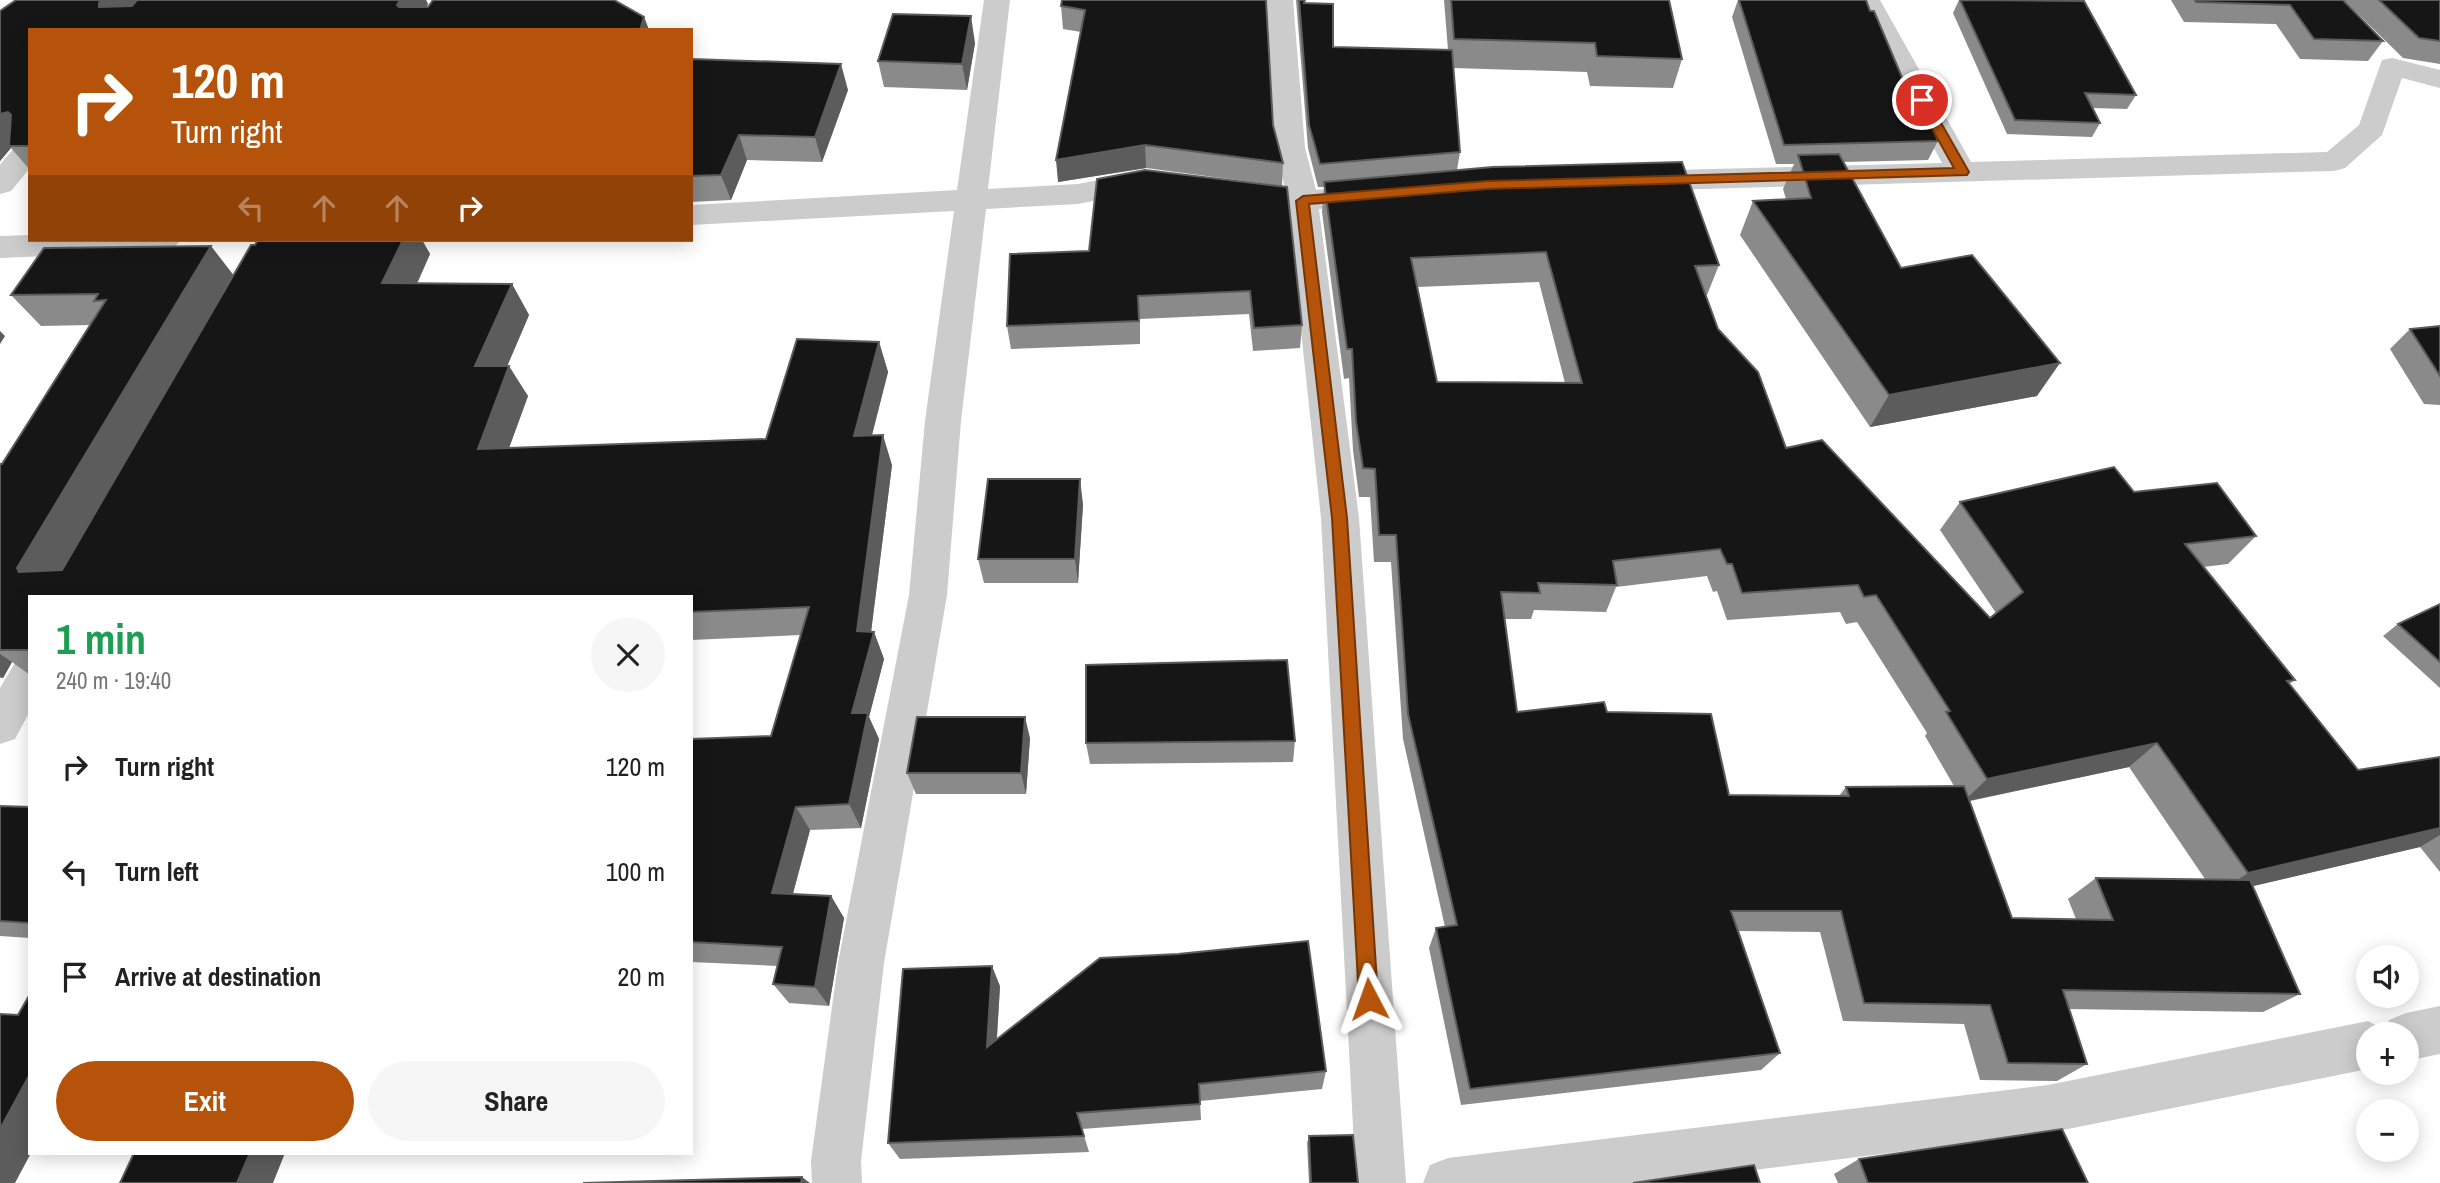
<!DOCTYPE html>
<meta charset="utf-8">
<style>
body{margin:0;font-family:"Archivo Narrow",sans-serif;background:#f6f6f6;color:#222;height:100vh;display:flex;flex-direction:column;font-size:26px;white-space:nowrap}
*{box-sizing:border-box;margin:0}
p{font-size:23px;color:#767676}
.icon{flex:none;width:38px;height:38px;fill:none;stroke:currentColor;stroke-width:2;stroke-linecap:round;stroke-linejoin:round}
.map{position:relative;flex:1;overflow:hidden}
.details{position:absolute;left:28px;top:595px;width:665px;height:560px;display:flex;flex-direction:column;background:#fff;border-radius:0px;box-shadow:0 4px 18px #0003}
.details>*{flex:none}
.guide{position:absolute;left:28px;top:28px;width:665px;height:214px;border-radius:0px;box-shadow:0 4px 18px #0003;background:#b45309;color:#fff;overflow:hidden}
.buttons{position:absolute;left:2356px;top:945px;display:grid;gap:14px}
.buttons a{display:grid;place-items:center;width:63px;height:63px;border-radius:50%;background:#fff;box-shadow:0 4px 18px #0003;font-size:35px}
.pin{position:absolute;display:grid;place-items:center;width:60px;height:60px;color:#fff;margin:-30px;border:4px solid #fff;border-radius:50%;box-shadow:0 2px 7px #0007}
.me{position:absolute;width:77px;margin:-38px;rotate:356deg;stroke-linejoin:round;filter:drop-shadow(0 0 5px #0008)}
.turn{display:flex;align-items:center;gap:24px;height:147px;padding:0 28px;font-size:32px}
.turn .icon{width:91px;height:91px;stroke-width:2.5}
.turn b{display:block;font-size:49px;line-height:60px}
.lanes{display:flex;align-items:center;height:66px;padding:0 28px;background:#0003;justify-content:center;gap:35px;direction:ltr}
.lanes .off{opacity:.35}
.round{display:grid;place-items:center;flex:none;width:74px;height:74px;border-radius:37px;background:#f6f6f6}
.summary{display:flex;align-items:center;justify-content:space-between;height:119px;padding:0 28px}
h1{font-size:42px;font-weight:700;line-height:52px;color:#1e9e55}
.button{display:flex;gap:14px;margin-top:auto;padding:14px 28px}
.button a{flex:1;height:80px;border-radius:42px;background:#b45309;color:#fff;font-size:28px;font-weight:700;line-height:80px;text-align:center}
.button a+a{background:#f6f6f6;color:#222}
ul{padding:0;list-style:none}
li{display:flex;align-items:center;gap:21px;height:105px;padding:0 28px}
li div{flex:1}
li b{display:block;font-size:26px}
li em{font-style:normal}
.map>svg:first-child{display:block}
.lines{fill:none;stroke-linecap:round;stroke-linejoin:round}
.minor{fill:#ccc;fill-rule:evenodd}
.wall{fill:#8a8a8a;fill-rule:evenodd}
.shaded-wall{fill:#5c5c5c}
.building{fill:#161616;stroke:#5c5c5c;stroke-width:2;fill-rule:evenodd}
.route{fill:#b45309;stroke:#753606;stroke-width:2}
</style>
<div class="map">
<svg width="2440" height="1183" viewBox="0 0 2440 1183">
<rect width="100%" height="100%" fill="#fff"/>
<g class="lines">
<!-- minor -->
<g class="minor">
<polygon points="984,0 1010,0 988,189 1078,184 1146,171 1157,174 1161,181 1157,188 1078,204 986,209 961,421 947,595 884,963 861,1161 862,1183 812,1183 811,1161 838,963 909,595 925,421 954,211 691,225 691,205 957,190"/>
<polygon points="1267,0 1293,0 1305,148 1316,190 1375,184 1386,187 1390,194 1386,201 1319,209 1359,518 1406,1183 1356,1183 1321,518 1288,209 1226,199 1222,192 1226,185 1237,182 1285,188 1275,148"/>
<polygon points="1854,0 1880,0 1971,162 2327,152 2359,125 2382,60 2392,58 2440,70 2440,88 2402,78 2382,135 2345,168 2334,171 1635,191 1624,188 1620,181 1624,174 1635,171 1942,163"/>
<polygon points="30,140 30,168 11,191 0,194 0,165 19,142"/>
<polygon points="30,235 30,240 180,240 175,247 164,251 0,258 0,236"/>
<polygon points="30,656 30,711 15,739 0,744 0,688 16,661"/>
<polygon points="2440,1006 2440,1054 2406,1061 2406,1034 2368,1034 2368,1069 2048,1133 1650,1183 1423,1183 1430,1165 1448,1158 2048,1085 2368,1021 2385,1030 2389,1020 2406,1013"/>
</g>
</g>
<!-- wall -->
<g class="wall">
<polygon points="16,0 426,0 428,4 426,7 644,17 649,30 30,30 30,170 11,148 0,161 0,11"/>
<polygon points="1266,0 1273,125 1283,163 1282,186 1146,168 1058,182 1081,32 1063,29 1061,6"/>
<path d="M1296,0H1305L1304,3L1333,47L1448,50L1444,0H1669L1682,59L1673,88L1590,86L1587,72L1453,68L1460,152L1457,170L1719,265L1707,295H1705L1718,329L1786,448L1990,618L1996,613L1940,530L1960,502L2134,492L2256,536L2228,564L2203,567L2295,680L2289,684L2358,770L2440,757V872L2420,847L2252,886L2300,994L2263,1012L2069,1009L2087,1064L2057,1081L1980,1080L1964,1024L1843,1021L1820,932L1739,931L1780,1053L1761,1070L1461,1105L1429,948L1436,928L1445,927L1403,739L1391,562H1374L1370,497H1359L1353,450L1349,378L1344,379L1322,212L1324,187H1318L1308,148ZM1539,282L1565,383L1437,382L1418,287ZM1707,576L1713,592L1717,591L1727,620L1840,612L1846,624L1857,622L1927,733L1925,736L1954,786L1846,787L1839,796L1729,795L1607,712H1517L1505,619H1531L1534,610L1606,612L1616,587ZM2129,767L2205,879L2096,878L2068,899L2076,919L2012,918L1970,801Z"/>
<polygon points="1738,0 1866,0 1870,11 1904,82 1938,141 1928,160 1843,162 1901,268 2037,396 1870,427 1740,235 1753,201 1786,199 1783,189 1794,164 1776,164 1732,17"/>
<polygon points="1959,0 2017,0 2136,95 2127,109 2092,108 2100,123 2092,137 2007,134 1953,13"/>
<polygon points="2171,0 2343,0 2383,41 2368,61 2300,59 2276,24 2184,22"/>
<polygon points="2344,0 2440,0 2440,64 2403,58"/>
<polygon points="975,43 967,90 884,87 878,61"/>
<polygon points="691,59 848,90 822,162 747,160 731,200 691,202"/>
<polygon points="1097,179 1302,325 1300,348 1253,351 1249,314 1140,319 1140,344 1011,349 1007,326 1089,251"/>
<polygon points="258,240 422,240 430,254 417,284 512,284 529,315 507,366 528,396 509,448 766,439 879,342 888,372 872,435 892,465 871,632 874,632 884,659 869,717 879,739 861,828 810,830 793,894 831,896 844,918 829,1006 789,1003 773,984 778,966 691,962 691,739 771,736 801,635 691,640 691,597 30,597 30,675 12,662 3,678 0,678 0,464 2,464 90,325 41,326 11,295 234,275"/>
<polygon points="2440,326 2440,405 2424,404 2390,349 2410,329"/>
<polygon points="1083,504 1078,583 984,583 978,559"/>
<polygon points="2440,604 2440,688 2383,636 2398,624"/>
<polygon points="1030,738 1026,794 916,794 907,773"/>
<polygon points="1295,741 1293,762 1090,764 1086,743"/>
<polygon points="0,806 30,807 30,938 0,936"/>
<polygon points="1000,986 997,1039 1326,1071 1322,1089 1200,1101 1201,1120 1082,1129 1089,1152 900,1159 888,1143"/>
<polygon points="1309,1136 1358,1183 1309,1183 1307,1143"/>
<polygon points="1859,1159 2088,1183 1838,1183 1834,1174"/>
</g>
<!-- shaded-wall -->
<g class="shaded-wall">
<polygon points="101,0 142,0 117,30 99,7 99,3"/>
<polygon points="400,0 426,0 428,4 411,30 397,5"/>
<polygon points="971,16 975,43 967,90 962,64"/>
<polygon points="644,17 649,30 640,30"/>
<polygon points="841,64 848,90 822,162 815,137"/>
<polygon points="8,112 30,137 9,146 11,148 0,161 0,114"/>
<polygon points="739,135 747,160 731,200 721,175"/>
<polygon points="1145,145 1146,168 1058,182 1056,160"/>
<polygon points="403,240 422,240 430,254 403,314 382,283"/>
<polygon points="211,246 235,277 52,596 19,572 17,568"/>
<polygon points="512,284 529,315 494,397 475,366"/>
<polygon points="0,331 5,336 0,344"/>
<polygon points="879,342 888,372 864,466 854,436"/>
<polygon points="2060,363 2037,396 1870,427 1889,395"/>
<polygon points="509,366 528,396 498,478 478,449"/>
<polygon points="883,435 892,465 869,648 874,632 884,659 869,717 879,739 861,828 849,804 852,713 857,631"/>
<polygon points="1080,479 1083,504 1078,583 1075,559"/>
<polygon points="0,654 12,662 3,678 0,676"/>
<polygon points="1025,717 1030,738 1026,794 1021,773"/>
<polygon points="2157,743 2129,767 1963,802 1987,779"/>
<polygon points="796,807 810,830 787,915 772,893"/>
<polygon points="2440,828 2440,835 2420,847 2215,895 2248,873"/>
<polygon points="831,896 844,918 829,1006 815,987"/>
<polygon points="992,966 1000,986 995,1065 987,1047"/>
<polygon points="30,1074 30,1153 31,1153 15,1183 0,1183 0,1129"/>
<polygon points="250,1153 285,1153 273,1183 237,1183"/>
<polygon points="802,1177 810,1183 801,1183"/>
</g>
<!-- building -->
<g class="building">
<polygon points="16,0 101,0 99,3 99,7 132,6 137,0 400,0 397,5 399,7 428,7 433,0 614,0 644,17 640,30 30,30 30,146 9,146 11,115 8,112 0,114 0,11"/>
<polygon points="1062,0 1266,0 1273,125 1283,163 1145,145 1056,160 1085,10 1061,6"/>
<polygon points="1299,0 1305,0 1304,3 1333,4 1333,47 1452,50 1460,152 1320,164 1309,125"/>
<polygon points="1451,0 1669,0 1682,59 1597,56 1595,43 1454,39"/>
<polygon points="1739,0 1866,0 1870,11 1874,11 1904,82 1915,83 1938,141 1784,145"/>
<polygon points="1960,0 2084,1 2136,95 2085,93 2100,123 2015,120"/>
<polygon points="2195,0 2343,0 2383,41 2314,39 2290,5 2196,2"/>
<polygon points="2379,0 2440,0 2440,41 2419,38"/>
<polygon points="893,14 971,16 962,64 878,61"/>
<polygon points="691,59 841,64 815,137 739,135 721,175 691,176"/>
<polygon points="1839,154 1901,268 1972,255 2060,363 1889,395 1753,201 1811,198 1798,155"/>
<path d="M1682,162L1719,265L1695,266L1718,329L1758,372L1786,448L1822,440L1990,618L2023,592L1960,502L2114,467L2134,492L2217,483L2256,536L2185,544L2295,680L2287,681L2358,770L2440,757V828L2248,873L2157,743L1987,779L1946,712L1950,711L1876,595L1864,597L1858,585L1742,593L1732,564H1727L1720,549L1613,561L1617,585L1538,583L1540,593L1501,592L1517,712L1604,702L1607,712L1711,714L1729,795L1849,796L1846,787L1964,786L2012,918L2113,920L2096,878L2250,880L2300,994L2063,990L2087,1064L2008,1063L1990,1005L1864,1003L1841,911H1731L1780,1053L1470,1089L1436,928L1457,925L1408,714L1396,535H1379L1375,469L1363,468L1356,421L1352,349H1347L1324,182L1493,167ZM1546,252L1582,383L1437,382L1411,258Z"/>
<polygon points="1145,170 1287,187 1302,325 1254,328 1250,291 1138,296 1139,321 1007,326 1010,254 1089,251 1097,179"/>
<polygon points="258,240 403,240 382,283 512,284 475,366 509,366 478,449 766,439 797,339 879,342 854,436 883,435 857,631 874,632 852,713 868,713 849,804 796,807 772,893 831,896 815,987 773,984 782,947 691,942 691,739 771,736 809,607 691,612 691,597 30,597 30,650 0,650 0,464 2,464 106,300 94,301 98,294 11,295 44,248 211,246 17,568 19,572 62,570 251,245 255,245"/>
<polygon points="2440,326 2440,376 2410,329"/>
<polygon points="988,479 1080,479 1075,559 978,559"/>
<polygon points="2440,604 2440,662 2398,624"/>
<polygon points="1287,660 1295,741 1086,743 1086,665"/>
<polygon points="917,717 1025,717 1021,773 907,773"/>
<polygon points="0,806 30,807 30,923 0,921"/>
<polygon points="1308,941 1326,1071 1199,1084 1200,1104 1077,1113 1084,1136 888,1143 903,969 992,966 987,1047 1100,958 1178,954"/>
<polygon points="30,994 30,1074 0,1129 0,1014 18,1015"/>
<polygon points="2062,1129 2088,1183 1868,1183 1859,1159"/>
<polygon points="1353,1135 1358,1183 1311,1183 1309,1136"/>
<polygon points="134,1153 250,1153 237,1183 120,1183"/>
<polygon points="1754,1165 1760,1183 1633,1183"/>
<polygon points="802,1177 801,1183 583,1183"/>
</g>
<!-- route -->
<polygon class="route" points="1922,96 1928,100 1969,172 1967,175 1487,189 1309,204 1347,518 1378,999 1376,1006 1369,1009 1362,1006 1359,999 1332,518 1296,201 1303,196 1487,181 1954,168 1916,100"/>
</svg>
<div class="buttons">
<a><svg class="icon" aria-label="sound" viewBox="0 0 24 24"><path d="M4 9h4l5-4v14l-5-4H4zM17 9q2 3 0 6"/></svg></a>
<a>+</a>
<a>−</a>
</div>
<div class="pin" style="left:1922px;top:100px;background:#d93025"><svg class="icon" aria-label="arrive" viewBox="0 0 24 24"><path d="M6 21V4h12l-3 4 3 4H6"/></svg></div>
<svg class="me" style="left:1369px;top:999px" viewBox="-20 -20 40 40"><path d="M0-17L14 15 0 8-14 15z" fill="#b45309" stroke="#fff" stroke-width="4"/></svg>
<div class="guide">
<div class="turn"><svg class="icon" aria-label="right" viewBox="0 0 24 24"><path d="M7 20v-9h11M14 6l5 5-5 5"/></svg><div><b>120 m</b>Turn right</div></div>
<div class="lanes"><svg class="icon off" aria-label="left" viewBox="0 0 24 24"><path d="M17 20v-9H6M10 6l-5 5 5 5"/></svg><svg class="icon off" aria-label="ahead" viewBox="0 0 24 24"><path d="M12 20V5M6 11l6-6 6 6"/></svg><svg class="icon off" aria-label="ahead" viewBox="0 0 24 24"><path d="M12 20V5M6 11l6-6 6 6"/></svg><svg class="icon" aria-label="right" viewBox="0 0 24 24"><path d="M7 20v-9h11M14 6l5 5-5 5"/></svg></div>
</div>
<section class="details">
<div class="summary"><div><h1>1 min</h1><p>240 m · 19:40</p></div><a class="round"><svg class="icon" aria-label="close" viewBox="0 0 24 24"><path d="M6 6l12 12M18 6L6 18"/></svg></a></div>
<ul>
<li><svg class="icon" aria-label="right" viewBox="0 0 24 24"><path d="M7 20v-9h11M14 6l5 5-5 5"/></svg><div><b>Turn right</b></div><em>120 m</em></li>
<li><svg class="icon" aria-label="left" viewBox="0 0 24 24"><path d="M17 20v-9H6M10 6l-5 5 5 5"/></svg><div><b>Turn left</b></div><em>100 m</em></li>
<li><svg class="icon" aria-label="arrive" viewBox="0 0 24 24"><path d="M6 21V4h12l-3 4 3 4H6"/></svg><div><b>Arrive at destination</b></div><em>20 m</em></li>
</ul>
<div class="button"><a>Exit</a><a>Share</a></div>
</section>
</div>
